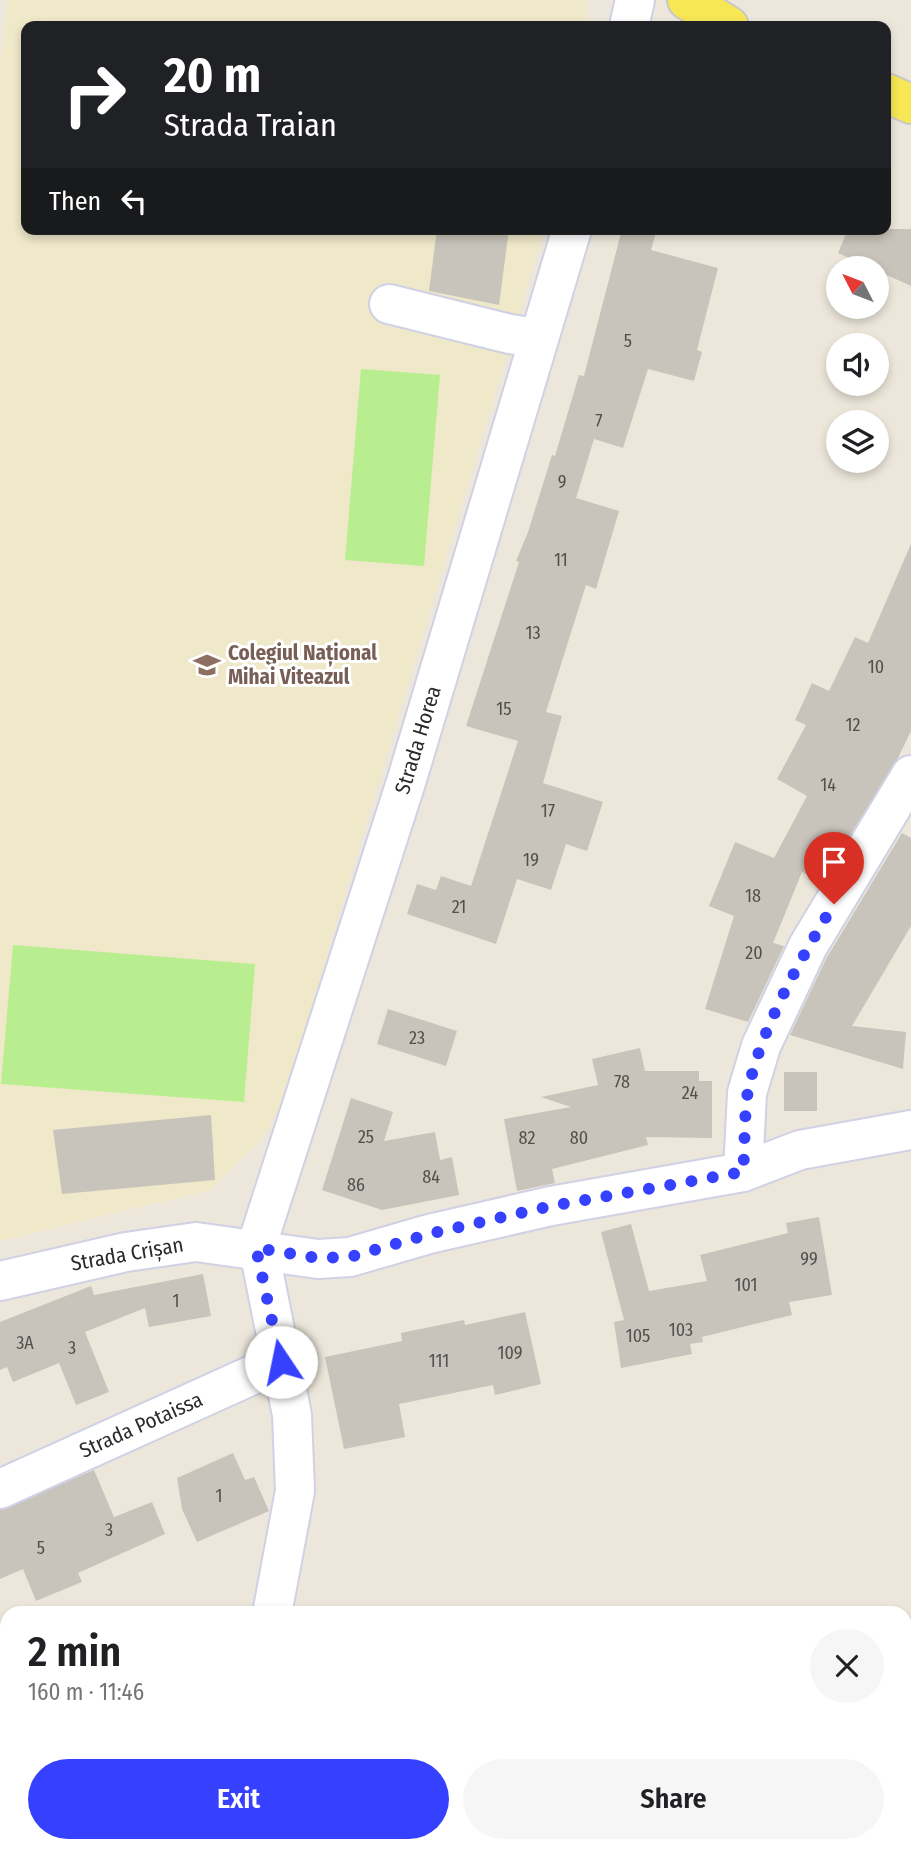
<!DOCTYPE html>
<meta charset="utf-8">
<style>
body{margin:0;font-family:"Fira Sans Condensed",sans-serif;background:#f6f6f6;color:#202124;height:100vh;display:flex;flex-direction:column;font-size:26px;white-space:nowrap}
*{box-sizing:border-box;margin:0}
p{font-size:23px;color:#757577}
.icon{flex:none;width:38px;height:38px;fill:none;stroke:currentColor;stroke-width:2;stroke-linecap:round;stroke-linejoin:round}
.map{position:relative;flex:1;overflow:hidden}
.side{position:absolute;left:0px;top:1606px;width:912px;height:247px;display:flex;flex-direction:column;background:#fff;border-radius:21px 21px 0 0;box-shadow:0 4px 10px #0003}
.side>*{flex:none}
.top-card{position:absolute;left:21px;top:21px;width:870px;height:214px;border-radius:14px;box-shadow:0 4px 10px #0003;background:#202124;color:#fff;overflow:hidden}
.needle{width:46px;rotate:312deg}
.controls{position:absolute;left:826px;top:256px;display:grid;gap:14px}
.controls a{display:grid;place-items:center;width:63px;height:63px;border-radius:50%;background:#fff;box-shadow:0 4px 10px #0003;font-size:35px}
.pin{position:absolute;display:grid;place-items:center;width:60px;height:60px;color:#fff;margin:-72px -30px;border-radius:50% 50% 50% 0;rotate:-45deg;box-shadow:0 0 7px #0007}
.pin .icon{rotate:45deg}
.me{position:absolute;width:77px;margin:-38px;rotate:349deg;stroke-linejoin:round;filter:drop-shadow(0 0 5px #0008)}
.turn{display:flex;align-items:center;gap:24px;height:147px;padding:0 28px;font-size:32px}
.turn .icon{width:91px;height:91px;stroke-width:2.5}
.turn b{display:block;font-size:49px;line-height:60px}
.then{display:flex;align-items:center;height:66px;padding:0 28px;background:#0003;gap:14px;font-size:26px}
.round{display:grid;place-items:center;flex:none;width:74px;height:74px;border-radius:37px;background:#f6f6f6}
.summary{display:flex;align-items:center;justify-content:space-between;height:119px;padding:0 28px}
h1{font-size:42px;font-weight:600;line-height:52px}
.button{display:flex;gap:14px;margin-top:auto;padding:14px 28px}
.button a{flex:1;height:80px;border-radius:42px;background:#3640ff;color:#fff;font-size:28px;font-weight:600;line-height:80px;text-align:center}
.button a+a{background:#f6f6f6;color:#202124}
.map>svg:first-child{display:block}
.education{fill:#efe8c9}
.pitch{fill:#b9ee90}
.building{fill:#c8c4bb}
.lines{fill:none;stroke-linecap:round;stroke-linejoin:round}
.minor-casing{stroke:#d0d1e4;stroke-width:42}
.major-casing{stroke:#c8c8c8;stroke-width:42}
.minor{stroke:#fff;stroke-width:38}
.major{stroke:#f7e755;stroke-width:38}
.route{stroke:#3640ff;stroke-width:12;stroke-dasharray:0 21.6}
.labels{text-anchor:middle;stroke-width:6;stroke-linejoin:round;paint-order:stroke}
.number-label{font-size:18px;fill:#52504e}
.education-label{font-size:21px;font-weight:bold;fill:#785e54;stroke:#fff;text-anchor:start}
.street-label{font-size:21px;fill:#2a2a2a;stroke:#fff}
</style>
<div class="map">
<svg width="911" height="1852" viewBox="0 0 911 1852">
<rect width="100%" height="100%" fill="#ede7db"/>
<!-- education -->
<polygon class="education" points="8,0 587,0 586,26 26,26 26,229 544,229 283,1101 261,1140 210,1190 0,1241 0,67"/>
<!-- pitch -->
<g class="pitch">
<polygon points="361,369 440,375 424,566 345,560"/>
<polygon points="13,945 255,964 244,1102 1,1084"/>
</g>
<!-- building -->
<g class="building">
<polygon points="437,229 509,229 499,305 429,291"/>
<polygon points="622,229 657,229 651,250 718,268 697,350 702,352 694,381 648,369 623,448 594,439 576,498 619,511 596,589 586,585 546,712 562,716 543,783 603,802 587,851 566,844 551,890 517,879 496,944 407,914 417,884 436,890 441,876 471,886 518,741 466,726 519,562 516,561 528,532 552,455 555,456 579,375 584,376"/>
<polygon points="848,229 911,229 911,286 838,253"/>
<polygon points="911,544 911,731 898,758 821,882 802,872 773,943 784,946 748,1022 705,1009 734,916 709,906 735,842 774,858 807,796 777,779 806,725 795,720 812,683 829,691 855,637 868,643"/>
<polygon points="902,833 911,838 911,926 852,1026 906,1032 903,1069 790,1035 826,959"/>
<polygon points="388,1009 457,1031 446,1066 377,1044"/>
<polygon points="640,1048 645,1071 699,1071 699,1081 712,1081 712,1138 646,1137 648,1145 552,1169 555,1183 517,1191 504,1119 571,1107 541,1097 598,1085 592,1059"/>
<rect x="784" y="1072" width="33" height="39"/>
<polygon points="351,1098 393,1112 384,1141 435,1132 440,1160 452,1157 459,1195 382,1210 322,1190"/>
<polygon points="211,1115 215,1180 62,1194 53,1130"/>
<polygon points="819,1217 832,1295 789,1302 792,1315 702,1337 703,1342 690,1344 692,1354 621,1368 614,1322 624,1320 601,1232 631,1224 649,1291 707,1281 700,1255 788,1233 786,1223"/>
<polygon points="203,1274 211,1316 149,1327 145,1308 85,1332 109,1392 76,1405 59,1363 13,1382 7,1367 0,1370 0,1322 91,1286 94,1295"/>
<polygon points="525,1312 541,1384 495,1395 493,1385 399,1404 405,1437 344,1449 325,1357 402,1341 401,1333 464,1320 465,1325"/>
<polygon points="233,1453 245,1480 254,1477 269,1511 197,1542 182,1509 177,1478"/>
<polygon points="94,1470 114,1517 152,1502 165,1534 78,1573 82,1582 36,1601 23,1569 0,1579 0,1510"/>
</g>
<g class="lines">
<defs>
<g id="minor">
<polyline points="629,26 635,0"/>
<polyline points="389,304 510,334 539,338"/>
<polyline points="743,1172 747,1093 761,1046 808,946 911,775"/>
<polyline points="256,1248 407,779 572,229"/>
<polyline points="256,1248 262,1265 292,1415 295,1491 272,1614"/>
<polyline points="0,1281 126,1252 196,1242 318,1259 350,1257 429,1234 551,1206 743,1172 800,1150 911,1130"/>
<polyline points="0,1489 281,1362"/>
<polyline points="124,1852 129,1846"/>
</g>
<g id="major">
<polyline points="687,0 729,26"/>
<polyline points="886,93 911,104"/>
</g>
</defs>
<!-- minor casing -->
<use href="#minor" class="minor-casing"/>
<!-- major casing -->
<use href="#major" class="major-casing"/>
<!-- minor -->
<use href="#minor" class="minor"/>
<!-- major -->
<use href="#major" class="major"/>
</g>
<g class="lines">
<!-- route -->
<path class="route" d="M281,1362L256,1248L318,1258L350,1257L429,1234L551,1206L743,1172C745,1148 744,1113 748,1091C761,1028 801,958 834,904"/>
</g>
<!-- icons -->
<defs>
<symbol id="school-bare" viewBox="-9 -9 18 18"><path d="M0-5L7-2L0 1L-7-2ZM-4 1L0 2.5L4 1V4Q0 6-4 4Z" fill="#8d6e63" stroke="#fff" stroke-width="2.5" paint-order="stroke"/></symbol>
</defs>
<g fill-rule="evenodd">
<use href="#school-bare" x="188" y="646" width="38" height="38"/>
</g>
<g class="labels">
<!-- number labels -->
<g class="number-label">
<text x="628" y="347">5</text>
<text x="599" y="427">7</text>
<text x="562" y="488">9</text>
<text x="561" y="566">11</text>
<text x="533" y="639">13</text>
<text x="876" y="673">10</text>
<text x="504" y="715">15</text>
<text x="853" y="731">12</text>
<text x="828" y="791">14</text>
<text x="548" y="817">17</text>
<text x="531" y="866">19</text>
<text x="753" y="902">18</text>
<text x="459" y="913">21</text>
<text x="754" y="959">20</text>
<text x="417" y="1044">23</text>
<text x="622" y="1088">78</text>
<text x="690" y="1099">24</text>
<text x="366" y="1143">25</text>
<text x="527" y="1144">82</text>
<text x="579" y="1144">80</text>
<text x="431" y="1183">84</text>
<text x="356" y="1191">86</text>
<text x="809" y="1265">99</text>
<text x="746" y="1291">101</text>
<text x="176" y="1307">1</text>
<text x="681" y="1336">103</text>
<text x="638" y="1342">105</text>
<text x="25" y="1349">3A</text>
<text x="72" y="1354">3</text>
<text x="510" y="1359">109</text>
<text x="439" y="1367">111</text>
<text x="219" y="1502">1</text>
<text x="109" y="1536">3</text>
<text x="41" y="1554">5</text>
</g>
<!-- education labels -->
<g class="education-label">
<text x="228" y="660">Colegiul Național<tspan x="228" dy="24">Mihai Viteazul</tspan></text>
</g>
<!-- street labels -->
<g class="street-label">
<text transform="translate(418 740) rotate(-73)" y="7">Strada Horea</text>
<text transform="translate(127 1254) rotate(-10)" y="7">Strada Crișan</text>
<text transform="translate(141 1425) rotate(-24)" y="7">Strada Potaissa</text>
</g>
</g>
</svg>
<div class="controls">
<a><svg class="needle" viewBox="-14 -14 28 28"><path d="M0-13l5 13h-10z" fill="#e53935"/><path d="M0 13l5-13h-10z" fill="#757577"/></svg></a>
<a><svg class="icon" aria-label="sound" viewBox="0 0 24 24"><path d="M4 9h4l5-4v14l-5-4H4zM17 9q2 3 0 6"/></svg></a>
<a><svg class="icon" aria-label="layers" viewBox="0 0 24 24"><path d="M12 4l9 5-9 5-9-5zM3 14l9 5 9-5"/></svg></a>
</div>
<div class="pin" style="left:834px;top:904px;background:#d93025"><svg class="icon" aria-label="arrive" viewBox="0 0 24 24"><path d="M6 21V4h12l-3 4 3 4H6"/></svg></div>
<svg class="me" style="left:281px;top:1362px" viewBox="-20 -20 40 40"><circle r="19" fill="#fff"/><path d="M0-13L10 11 0 6-10 11z" fill="#3640ff"/></svg>
<div class="top-card">
<div class="turn"><svg class="icon" aria-label="right" viewBox="0 0 24 24"><path d="M7 20v-9h11M14 6l5 5-5 5"/></svg><div><b>20 m</b>Strada Traian</div></div>
<div class="then">Then<svg class="icon" aria-label="left" viewBox="0 0 24 24"><path d="M17 20v-9H6M10 6l-5 5 5 5"/></svg></div>
</div>
<section class="side">
<div class="summary"><div><h1>2 min</h1><p>160 m · 11:46</p></div><a class="round"><svg class="icon" aria-label="close" viewBox="0 0 24 24"><path d="M6 6l12 12M18 6L6 18"/></svg></a></div>
<div class="button"><a>Exit</a><a>Share</a></div>
</section>
</div>
